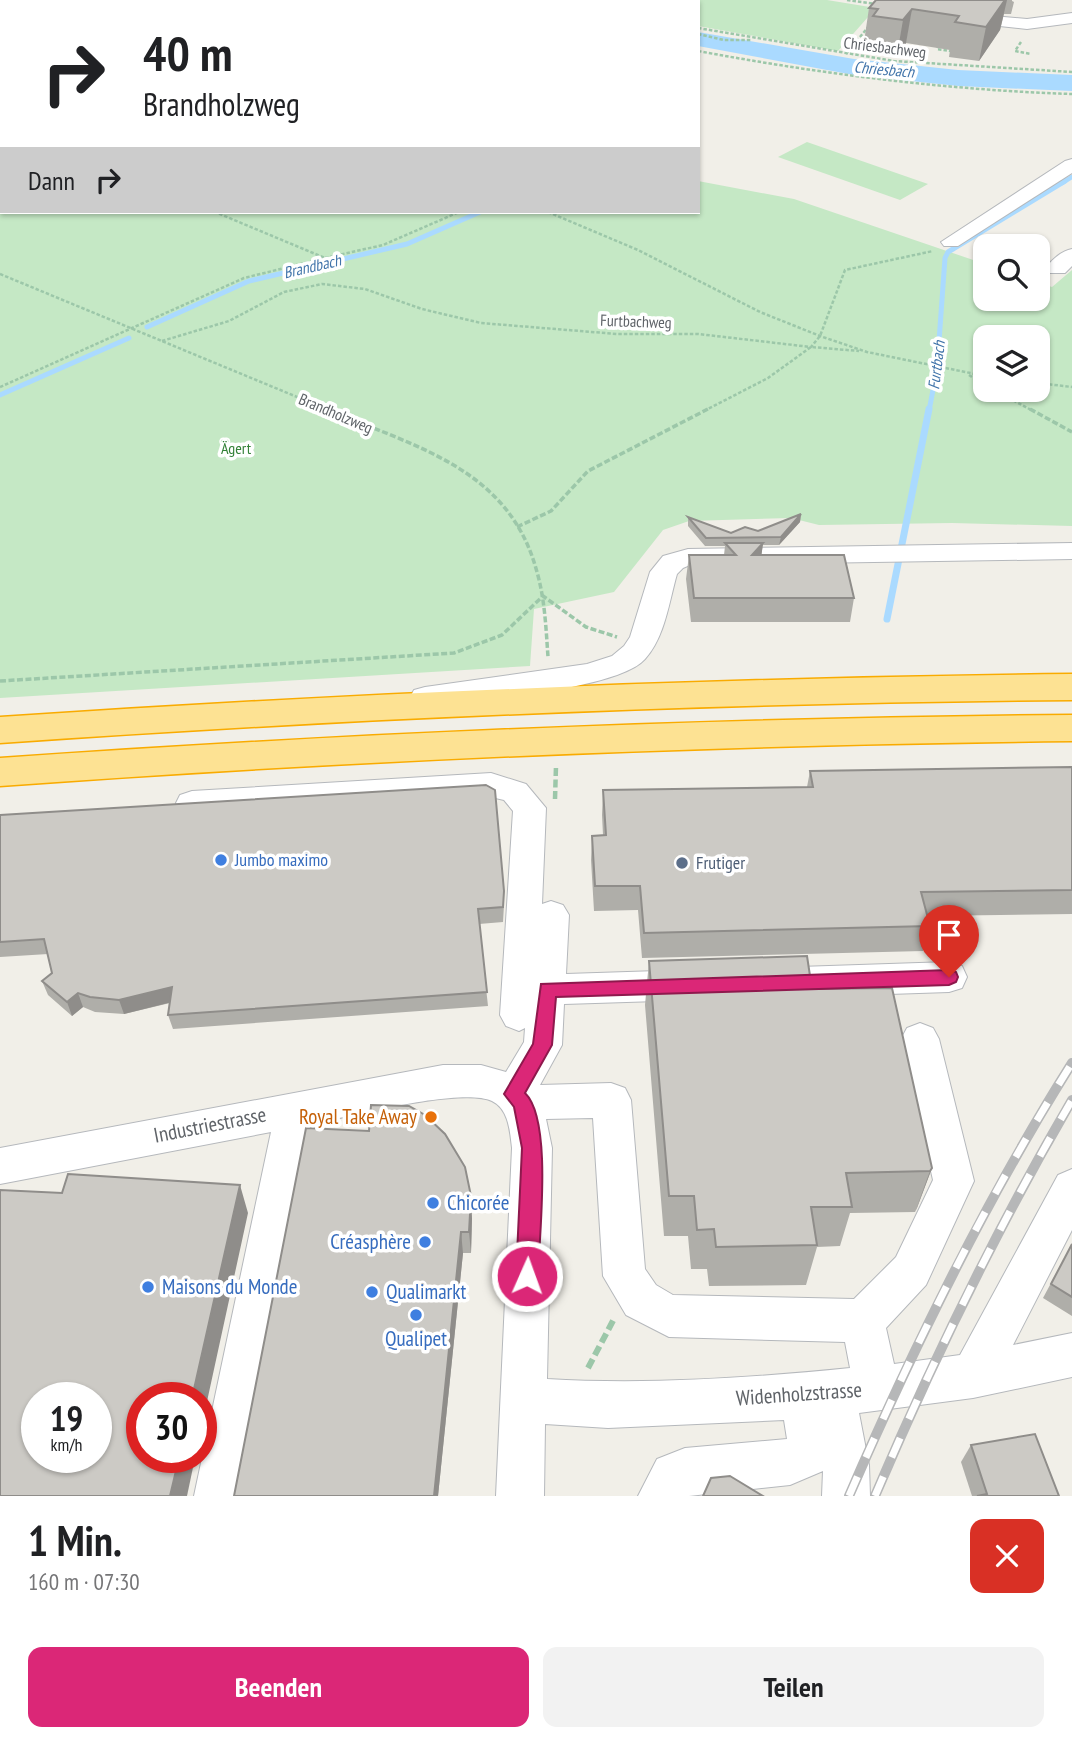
<!DOCTYPE html>
<html lang="de">
<meta charset="utf-8">
<style>
body{margin:0;font-family:"PT Sans Narrow",sans-serif;background:#f2f2f2;color:#202124;height:100vh;display:flex;flex-direction:column;font-size:26px;white-space:nowrap}
*{box-sizing:border-box;margin:0}
p{font-size:23px;color:#757577}
.icon{flex:none;width:38px;height:38px;fill:none;stroke:currentColor;stroke-width:2;stroke-linecap:round;stroke-linejoin:round}
.map{position:relative;height:1496px;overflow:hidden}
.details{display:flex;flex-direction:column;background:#fff;flex:1}
.details>*{flex:none}
.top-card{position:absolute;left:0px;top:0px;width:700px;height:214px;box-shadow:0 2px 5px #0004;background:#fff;color:#202124;overflow:hidden}
.buttons{position:absolute;left:973px;top:234px;display:grid;gap:14px}
.buttons a{display:grid;place-items:center;width:77px;height:77px;border-radius:14px;background:#fff;box-shadow:0 2px 5px #0004;font-size:35px}
.speed{position:absolute;left:21px;top:1382px;display:flex;gap:14px;font-size:35px;font-weight:700;text-align:center}
.speed>*{display:grid;place-content:center;width:91px;height:91px;border-radius:50%;background:#fff;box-shadow:0 2px 5px #0004;line-height:1}
.speed small{font-size:18px;font-weight:400}
.speed .limit{border:10px solid #d22;background:#fff;color:#111}
.pin{position:absolute;display:grid;place-items:center;width:60px;height:60px;color:#fff;margin:-72px -30px;border-radius:50% 50% 50% 0;rotate:-45deg;box-shadow:0 0 7px #0007}
.pin .icon{rotate:45deg}
.me{position:absolute;width:77px;margin:-38px;rotate:2deg;stroke-linejoin:round;filter:drop-shadow(0 0 5px #0008)}
.turn{display:flex;align-items:center;gap:24px;height:147px;padding:0 28px;font-size:32px}
.turn .icon{width:91px;height:91px;stroke-width:2.5}
.turn b{display:block;font-size:49px;line-height:60px}
.then{display:flex;align-items:center;height:66px;padding:0 28px;background:#0003;gap:14px;font-size:26px}
.round{display:grid;place-items:center;flex:none;width:74px;height:74px;border-radius:14px;background:#f2f2f2}
.overview{display:flex;align-items:center;justify-content:space-between;height:119px;padding:0 28px}
h1{font-size:42px;font-weight:800;line-height:52px}
.action{display:flex;gap:14px;margin-top:auto;padding:14px 28px}
.action a{flex:1;height:80px;border-radius:14px;background:#db2777;color:#fff;font-size:28px;font-weight:800;line-height:80px;text-align:center}
.action a+a{background:#f2f2f2;color:#202124}
.map>svg:first-child{display:block}
.green{fill:#c5e8c5;fill-rule:evenodd}
.lines{fill:none;stroke-linecap:round;stroke-linejoin:round}
.stream-far2{stroke:#aadaff;stroke-width:4.5}
.stream-far1{stroke:#aadaff;stroke-width:5}
.stream{stroke:#aadaff;stroke-width:7}
.river{fill:#aadaff;fill-rule:evenodd}
.minor-casing{stroke:#b5b8bc;stroke-width:2}
.highway-casing{stroke:#f9ab00;stroke-width:3}
.path-far3{stroke:#9cc7a9;stroke-width:2.5;stroke-dasharray:3.5 2;stroke-linecap:butt}
.path-far2{stroke:#9cc7a9;stroke-width:3.5;stroke-dasharray:6 2.5;stroke-linecap:butt}
.path-far1{stroke:#9cc7a9;stroke-width:4.5;stroke-dasharray:8 3.5;stroke-linecap:butt}
.path{stroke:#9cc7a9;stroke-width:6;stroke-dasharray:10 4.5;stroke-linecap:butt}
.minor{fill:#fff;fill-rule:evenodd}
.highway{fill:#fde293;fill-rule:evenodd}
.rail-casing{stroke:#b6b7b8;stroke-width:10}
.rail{stroke:#fff;stroke-width:7;stroke-dasharray:21;stroke-linecap:butt}
.wall{fill:#afaea9}
.shaded-wall{fill:#8f8d8a}
.building{fill:#cccac5;stroke:#8f8d8a;stroke-width:2;fill-rule:evenodd}
.route{fill:#db2777;stroke:#8e194d;stroke-width:2}
.shop-dot{fill:#3f7fe0;stroke:#fff;stroke-width:2.5}
.service-dot{fill:#5c6f8a;stroke:#fff;stroke-width:2.5}
.food-dot{fill:#e8710a;stroke:#fff;stroke-width:2.5}
.labels{text-anchor:middle;stroke-width:7;stroke-linejoin:round;paint-order:stroke}
.far-street-label{font-size:16px;fill:#5f6368;stroke:#fff}
.far-water-label{font-size:16px;font-style:italic;fill:#4174aa;stroke:#fff}
.far-park-label{font-size:16px;fill:#348238;stroke:#fff}
.shop-label{font-size:18px;fill:#366cbe;stroke:#fff;text-anchor:start}
.service-label{font-size:18px;fill:#4e5e75;stroke:#fff;text-anchor:start}
.near-food-label{font-size:21px;fill:#c56008;stroke:#fff;text-anchor:end}
.near-street-label{font-size:21px;fill:#5f6368;stroke:#fff}
.near-shop-label{font-size:21px;fill:#366cbe;stroke:#fff;text-anchor:start}
</style>
<div class="map">
<svg width="1072" height="1496" viewBox="0 0 1072 1496">
<rect width="100%" height="100%" fill="#f1efe8"/>
<!-- green -->
<g class="green">
<polygon points="682,0 827,0 876,8 838,51 698,26 698,2 680,2"/>
<path d="M0,36L2,212H698V181L794,199L985,264V299H1038V282L1052,287L1072,270V526L952,523L819,525L791,518L689,521L663,530L614,592L534,609L530,666L0,698ZM985,338H1038V390H985Z"/>
<polygon points="807,142 928,184 900,200 778,157"/>
</g>
<g class="lines">
<!-- stream-far2 -->
<polyline class="stream-far2" points="1062,183 1072,177"/>
<!-- stream-far1 -->
<g class="stream-far1">
<polyline points="147,327 249,281 407,244 480,212"/>
<polyline points="0,395 129,338"/>
<polyline points="929,411 937,369 945,258 948,252 1065,181"/>
</g>
<!-- stream -->
<polyline class="stream" points="887,619 929,409"/>
<!-- river -->
<g class="river">
<polygon points="243,0 283,0 285,2 245,2"/>
<polygon points="698,32 854,59 958,70 1072,75 1072,91 958,86 854,75 698,46"/>
</g>
<defs>
<g id="minor">
<polygon points="0,0 9,0 2,2 0,7"/>
<polygon points="959,13 1027,19 1072,13 1072,23 1027,29 953,21 951,18"/>
<polygon points="1072,159 1072,173 958,246 944,246 941,242 1065,161"/>
<path d="M1072,249V266L1065,273H1049L1046,268C1052,259 1062,251 1072,249Z"/>
<path d="M1072,543V559L690,565L683,568L677,574C669,602 665,637 645,659C618,690 470,701 425,707L414,704L410,697L414,690L425,687L587,664L612,656L624,646L630,637L650,572L663,556L688,549Z"/>
<path d="M491,773L526,784L546,808L542,904L551,901L563,905L569,915L566,974L689,970L702,974L707,985L702,996L689,1000L564,1004L562,1045L540,1085L611,1083L625,1088L631,1100L645,1269L656,1285L673,1295L854,1299L896,1257L933,1180L901,1039L907,1028L920,1023L933,1028L939,1039L974,1181L926,1285L886,1328L894,1364L960,1355L1058,1175L1072,1169V1230L1013,1345L1072,1333V1377L973,1398L859,1413L869,1465L870,1496H822L823,1471L790,1485L689,1496H638L657,1459L685,1448L787,1439L784,1420L608,1428L545,1424L544,1496H496L512,1148C510,1132 509,1109 492,1101C460,1087 349,1117 312,1124L242,1496H194L271,1132L0,1184V1148L443,1065H481L506,1072L524,1042L525,1028L519,1031L506,1026L500,1015L513,811L504,800L491,797L192,815L180,811L176,803L180,795L192,791ZM593,1118L603,1276L626,1315L669,1337L845,1342L850,1368C750,1378 647,1385 547,1379L552,1148L546,1119Z"/>
<polygon points="949,962 962,966 967,977 962,988 949,992 769,998 756,994 751,983 756,972 769,968"/>
</g>
<g id="highway">
<path d="M1072,674V700C714,703 357,718 0,743V717C357,693 714,678 1072,674Z"/>
<path d="M1072,715V741C714,745 357,760 0,786V758C357,733 714,718 1072,715Z"/>
</g>
</defs>
<!-- minor casing -->
<use href="#minor" class="minor-casing"/>
<!-- highway casing -->
<use href="#highway" class="highway-casing"/>
<!-- path-far3 -->
<g class="path-far3">
<polyline points="187,0 196,2"/>
<polyline points="482,0 512,2"/>
<polyline points="847,0 877,4"/>
<polyline points="524,2 528,0"/>
<polyline points="698,28 894,61 1072,72"/>
<polyline points="698,34 724,40 752,40"/>
<polyline points="1021,42 1015,51 1031,54"/>
<polyline points="939,45 937,49 951,51"/>
<path d="M698,51C822,74 946,90 1072,94"/>
<polyline points="846,54 869,26"/>
<polyline points="548,212 638,250 760,312 820,336 867,352 985,376"/>
<polyline points="325,258 383,245 459,212"/>
<polyline points="0,274 331,411"/>
<polyline points="162,341 229,321 284,292 322,284 365,289 422,309 481,323 617,334 698,334 811,347 820,336 845,270 933,251"/>
<polyline points="969,375 985,386"/>
<polyline points="1038,383 1072,387"/>
<polyline points="0,387 244,278 325,258 215,212"/>
<polyline points="994,390 1033,411"/>
<polyline points="704,411 768,378 811,347 859,351"/>
</g>
<!-- path-far2 -->
<g class="path-far2">
<path d="M327,409C414,447 509,467 537,572C545,600 546,629 548,657"/>
<polyline points="1030,409 1072,432"/>
<polyline points="517,527 551,511 588,471 708,409"/>
<polyline points="0,681 454,653 502,635 543,596 586,627 617,637"/>
</g>
<!-- path-far1 -->
<polyline class="path-far1" points="555,799 556,766"/>
<!-- path -->
<polyline class="path" points="588,1368 615,1317"/>
<!-- minor -->
<use href="#minor" class="minor"/>
<!-- highway -->
<use href="#highway" class="highway"/>
<defs>
<g id="rail">
<path d="M849,1496C914,1346 985,1201 1072,1063"/>
<path d="M875,1496C933,1360 997,1228 1072,1100"/>
</g>
</defs>
<!-- rail casing -->
<use href="#rail" class="rail-casing"/>
<!-- rail -->
<use href="#rail" class="rail"/>
</g>
<!-- wall -->
<g class="wall">
<polygon points="876,0 1012,0 1012,1 1014,2 1011,14 1004,14 1000,30 979,61 949,57 950,50 906,43 897,55 868,50 869,42 864,42 869,8"/>
<polygon points="801,514 800,522 779,545 763,545 761,555 854,598 850,622 691,622 686,579 689,555 724,555 725,546 705,546 688,526 688,517 731,533 758,531"/>
<polygon points="1072,767 1072,914 927,916 930,926 923,951 642,958 638,910 594,911 591,860 592,836 603,835 602,815 603,790 807,787 810,771"/>
<polygon points="0,815 504,905 503,922 479,924 488,1006 173,1029 168,1015 170,1003 124,1014 95,1012 83,1007 72,1016 48,995 42,981 52,973 48,954 0,957"/>
<polygon points="649,961 812,989 932,1168 915,1212 850,1213 840,1246 817,1247 806,1285 709,1286 707,1269 691,1269 688,1236 664,1236 645,1005"/>
<polygon points="472,1218 471,1253 463,1253 438,1496 234,1496"/>
<polygon points="1072,1244 1072,1316 1043,1298"/>
<polygon points="971,1445 1059,1496 972,1496 961,1462"/>
</g>
<!-- shaded-wall -->
<g class="shaded-wall">
<polygon points="1005,0 1007,0 1000,30 979,61 986,27"/>
<polygon points="912,9 906,43 897,55 903,20"/>
<polygon points="801,514 800,522 779,545 781,537"/>
<polygon points="763,543 760,567 752,555"/>
<polygon points="172,987 176,1001 124,1014 119,1000"/>
<polygon points="78,993 83,1007 72,1016 67,1002"/>
<polygon points="932,1168 917,1208 915,1212 930,1171"/>
<polygon points="240,1185 248,1213 201,1429 201,1398 192,1398"/>
<polygon points="471,1196 472,1218 471,1253 469,1232"/>
<polygon points="461,1232 463,1253 438,1496 434,1496"/>
<polygon points="179,1458 195,1458 187,1496 170,1496"/>
</g>
<!-- building -->
<g class="building">
<polygon points="876,0 1005,0 986,27 955,22 959,16 912,9 903,20 873,16 878,9 869,8"/>
<polygon points="801,514 781,537 706,538 688,517 731,533 745,527 758,531"/>
<polygon points="725,543 763,543 752,555 844,555 854,598 694,598 689,555 736,555"/>
<polygon points="1072,767 1072,890 921,892 930,926 644,933 640,886 595,886 592,836 606,835 603,790 813,787 810,771"/>
<polygon points="486,785 495,790 504,891 503,907 478,909 487,992 168,1015 172,987 119,1000 90,997 78,993 67,1002 42,981 52,973 44,939 0,942 0,815"/>
<polygon points="807,956 812,989 892,988 932,1168 930,1171 846,1173 852,1207 811,1207 817,1245 716,1247 714,1229 697,1230 694,1196 669,1196 649,961"/>
<polygon points="371,1105 409,1106 425,1115 445,1134 465,1167 471,1196 469,1232 461,1232 434,1496 234,1496 306,1128 369,1131"/>
<path d="M68,1174L240,1185L192,1398H142V1458H179L170,1496H0V1190L62,1193ZM37,1398H96V1458H37Z"/>
<polygon points="1072,1244 1072,1297 1051,1284"/>
<polygon points="1035,1434 1059,1496 977,1496 987,1494 971,1445"/>
<polygon points="730,1476 763,1496 703,1496 711,1478"/>
</g>
<!-- route -->
<path class="route" d="M949,970L956,972L958,977L956,982L949,985L556,997L552,1045L525,1093C553,1120 539,1236 538,1276L535,1283L527,1286L519,1283L516,1276L522,1148L514,1107L504,1094L533,1044L541,984Z"/>
<!-- markers -->
<g class="shop-dot">
<circle cx="221" cy="860" r="7"/>
<circle cx="433" cy="1203" r="7"/>
<circle cx="425" cy="1242" r="7"/>
<circle cx="148" cy="1287" r="7"/>
<circle cx="372" cy="1292" r="7"/>
<circle cx="416" cy="1315" r="7"/>
</g>
<circle class="service-dot" cx="682" cy="863" r="7"/>
<circle class="food-dot" cx="431" cy="1117" r="7"/>
<g class="labels">
<!-- far-street labels -->
<g class="far-street-label">
<text transform="translate(885 47) rotate(7)" y="6">Chriesbachweg</text>
<text transform="translate(636 321) rotate(2)" y="6">Furtbachweg</text>
<text transform="translate(336 413) rotate(23)" y="6">Brandholzweg</text>
</g>
<!-- far-water labels -->
<g class="far-water-label">
<text transform="translate(884 69) rotate(5)" y="6">Chriesbach</text>
<text transform="translate(312 266) rotate(-13)" y="6">Brandbach</text>
<text transform="translate(936 365) rotate(-83)" y="6">Furtbach</text>
</g>
<!-- far-park labels -->
<g class="far-park-label">
<text x="236" y="454">Ägert</text>
</g>
<!-- shop labels -->
<g class="shop-label">
<text x="235" y="866">Jumbo maximo</text>
</g>
<!-- service labels -->
<g class="service-label">
<text x="696" y="869">Frutiger</text>
</g>
<!-- near-food labels -->
<g class="near-food-label">
<text x="417" y="1124">Royal Take Away</text>
</g>
<!-- near-street labels -->
<g class="near-street-label">
<text transform="translate(210 1125) rotate(-11)" y="7">Industriestrasse</text>
<text transform="translate(799 1394) rotate(-4)" y="7">Widenholzstrasse</text>
</g>
<!-- near-shop labels -->
<g class="near-shop-label">
<text x="447" y="1210">Chicorée</text>
<text x="411" y="1249" text-anchor="end">Créasphère</text>
<text x="162" y="1294">Maisons du Monde</text>
<text x="386" y="1299">Qualimarkt</text>
<text x="416" y="1346" text-anchor="middle">Qualipet</text>
</g>
</g>
</svg>
<div class="buttons">
<a><svg class="icon" aria-label="search" viewBox="0 0 24 24"><circle cx="10" cy="10" r="6"/><path d="M15 15l6 6"/></svg></a>
<a><svg class="icon" aria-label="layers" viewBox="0 0 24 24"><path d="M12 4l9 5-9 5-9-5zM3 14l9 5 9-5"/></svg></a>
</div>
<div class="speed"><div>19<small>km/h</small></div><div class="limit">30</div></div>
<div class="pin" style="left:949px;top:977px;background:#d93025"><svg class="icon" aria-label="arrive" viewBox="0 0 24 24"><path d="M6 21V4h12l-3 4 3 4H6"/></svg></div>
<svg class="me" style="left:527px;top:1276px" viewBox="-20 -20 40 40"><circle r="17" fill="#db2777" stroke="#fff" stroke-width="3"/><path d="M0-11L8 9 0 5-8 9z" fill="#fff"/></svg>
<div class="top-card">
<div class="turn"><svg class="icon" aria-label="right" viewBox="0 0 24 24"><path d="M7 20v-9h11M14 6l5 5-5 5"/></svg><div><b>40 m</b>Brandholzweg</div></div>
<div class="then">Dann<svg class="icon" aria-label="right" viewBox="0 0 24 24"><path d="M7 20v-9h11M14 6l5 5-5 5"/></svg></div>
</div>
</div>
<section class="details">
<div class="overview"><div><h1>1 Min.</h1><p>160 m · 07:30</p></div><a class="round" style="background:#d93025;color:#fff"><svg class="icon" aria-label="close" viewBox="0 0 24 24"><path d="M6 6l12 12M18 6L6 18"/></svg></a></div>
<div class="action"><a>Beenden</a><a>Teilen</a></div>
</section>
